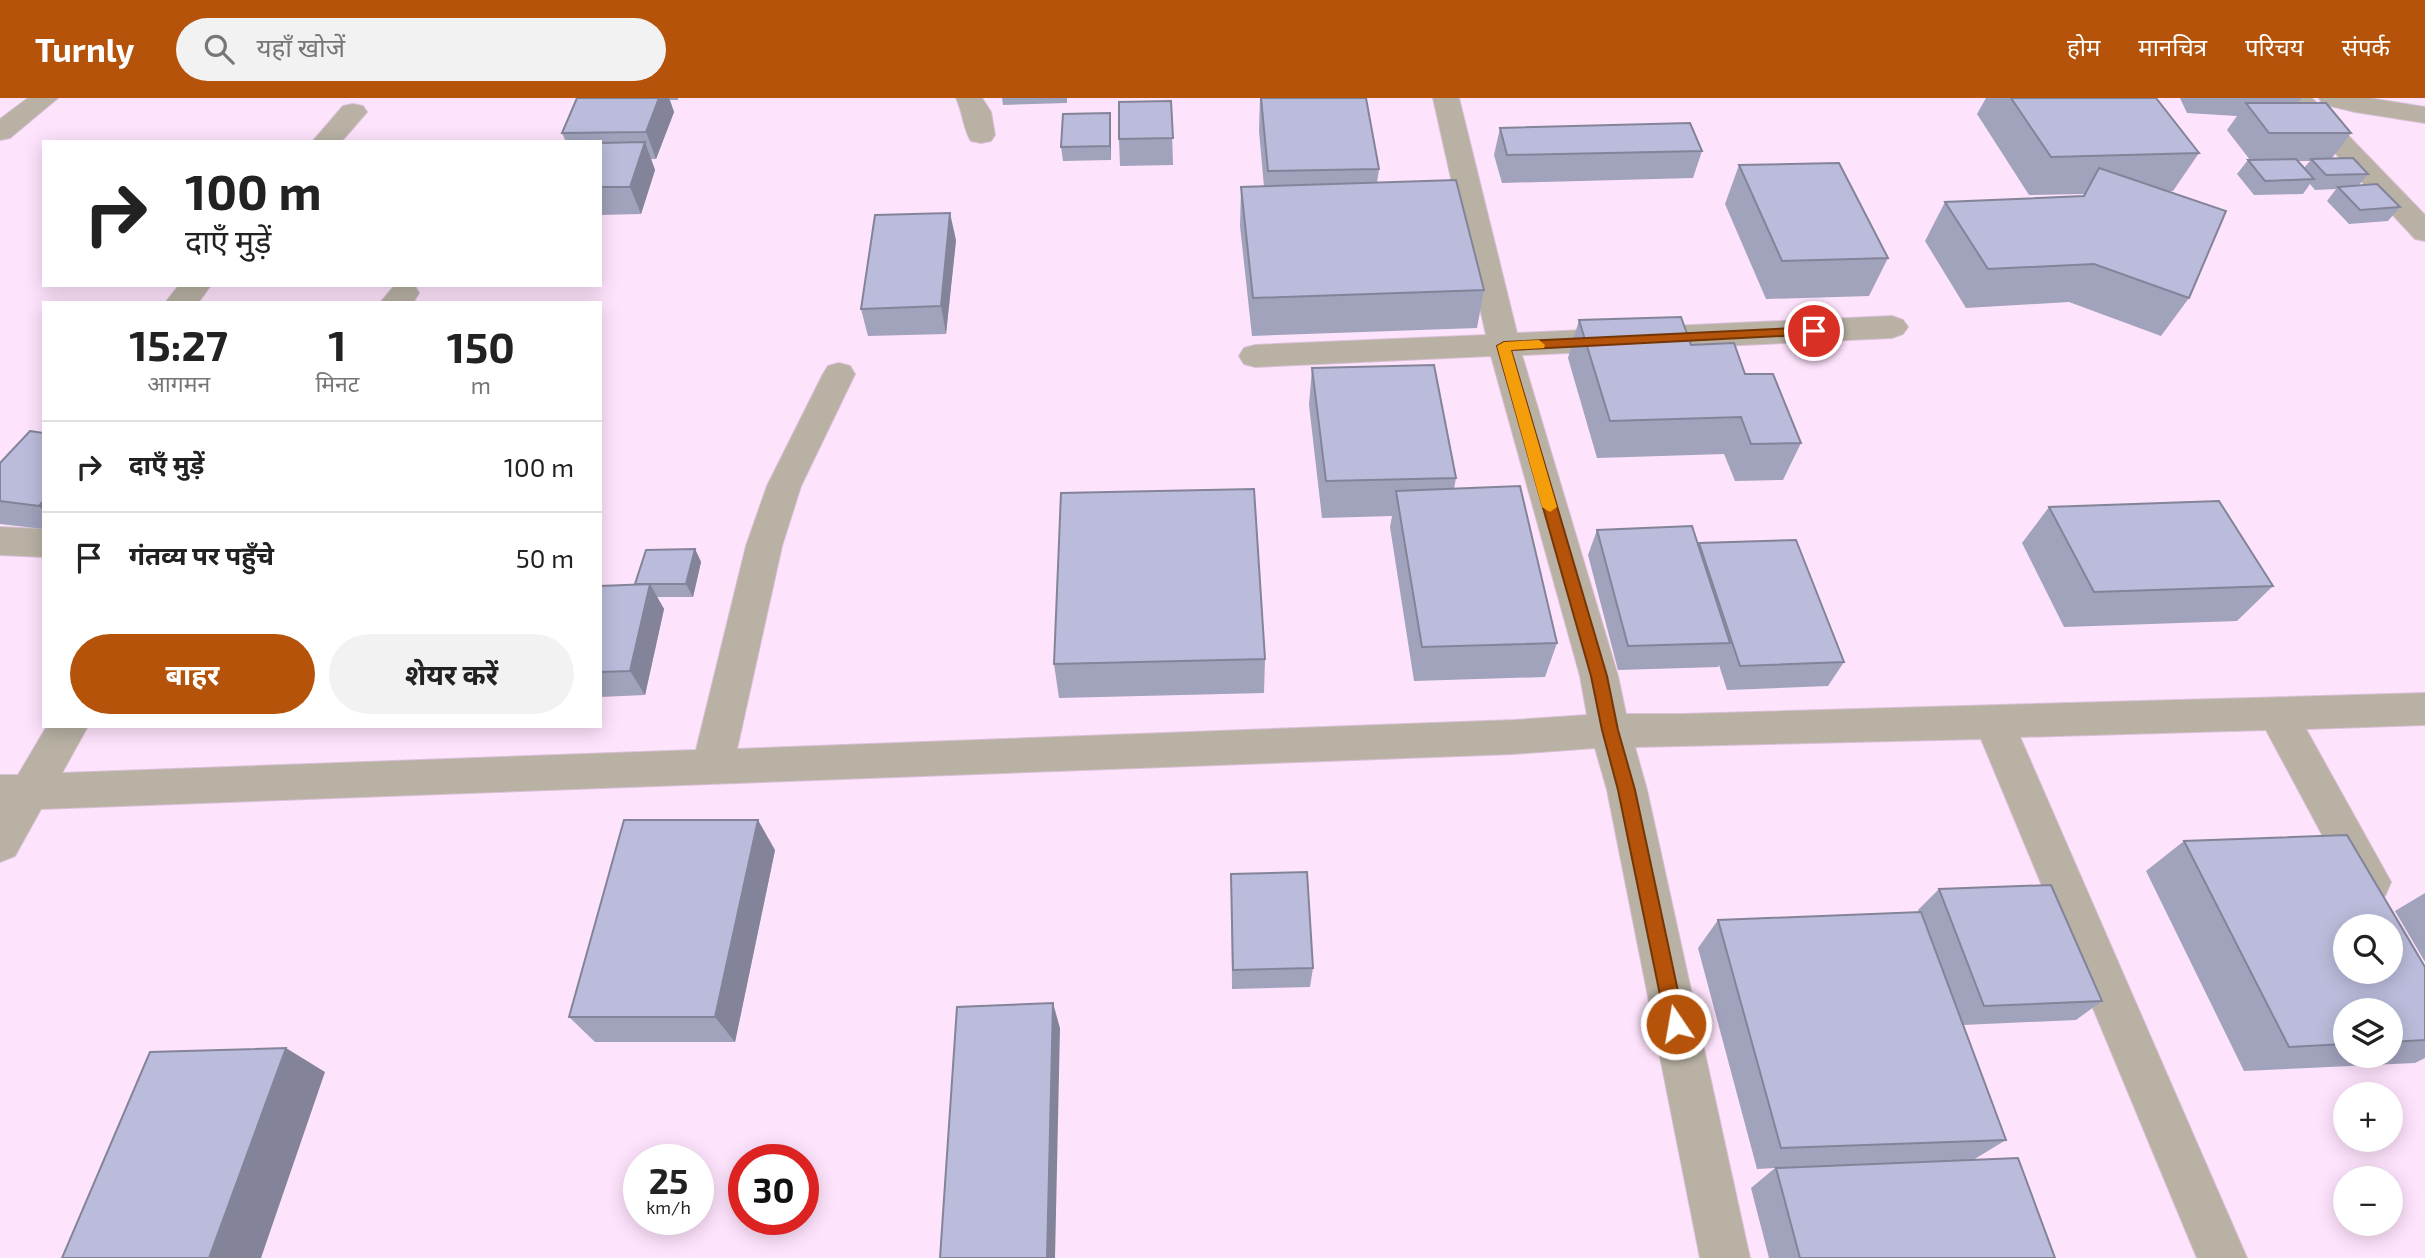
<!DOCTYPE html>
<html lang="hi">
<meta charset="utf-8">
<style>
body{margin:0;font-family:"Exo 2","Noto Sans Devanagari",sans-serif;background:#f2f2f2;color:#222;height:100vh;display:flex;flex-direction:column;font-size:26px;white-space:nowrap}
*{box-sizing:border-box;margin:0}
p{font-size:23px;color:#767676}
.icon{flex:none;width:38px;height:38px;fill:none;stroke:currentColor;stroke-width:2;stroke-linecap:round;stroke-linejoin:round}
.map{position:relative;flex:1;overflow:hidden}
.sheet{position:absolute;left:42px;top:203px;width:560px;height:427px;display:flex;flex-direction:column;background:#fff;border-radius:0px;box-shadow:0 4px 18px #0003}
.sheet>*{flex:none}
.hud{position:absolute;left:42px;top:42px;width:560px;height:147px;border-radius:0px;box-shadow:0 4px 18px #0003;background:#fff;color:#222;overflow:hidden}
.buttons{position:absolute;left:2333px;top:816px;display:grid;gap:14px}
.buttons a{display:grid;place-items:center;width:70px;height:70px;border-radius:50%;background:#fff;box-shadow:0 4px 18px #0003;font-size:35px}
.speed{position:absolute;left:623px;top:1046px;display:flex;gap:14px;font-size:35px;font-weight:700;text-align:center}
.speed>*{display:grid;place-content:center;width:91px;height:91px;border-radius:50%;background:#fff;box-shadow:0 4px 18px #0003;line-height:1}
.speed small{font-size:18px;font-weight:400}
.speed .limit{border:10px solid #d22;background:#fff;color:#111}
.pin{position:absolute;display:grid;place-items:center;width:60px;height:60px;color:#fff;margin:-30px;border:4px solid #fff;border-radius:50%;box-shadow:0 2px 7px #0007}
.me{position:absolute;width:77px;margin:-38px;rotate:348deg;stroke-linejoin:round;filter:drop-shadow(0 0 5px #0008)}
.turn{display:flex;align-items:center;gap:24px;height:147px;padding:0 28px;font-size:32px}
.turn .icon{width:91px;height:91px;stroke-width:2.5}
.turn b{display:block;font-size:49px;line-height:60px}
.eta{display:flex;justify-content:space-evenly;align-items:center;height:119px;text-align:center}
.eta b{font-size:42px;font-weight:700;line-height:49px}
.button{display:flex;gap:14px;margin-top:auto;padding:14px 28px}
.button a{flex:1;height:80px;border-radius:42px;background:#b45309;color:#fff;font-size:28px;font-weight:700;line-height:80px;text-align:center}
.button a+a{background:#f2f2f2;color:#222}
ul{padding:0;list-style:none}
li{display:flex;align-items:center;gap:21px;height:91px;padding:0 28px;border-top:2px solid #e0e0e0}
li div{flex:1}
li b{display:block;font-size:26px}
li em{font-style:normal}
header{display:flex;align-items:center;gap:42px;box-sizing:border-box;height:98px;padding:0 35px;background:#b45309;color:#fff}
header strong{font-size:33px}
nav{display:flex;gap:38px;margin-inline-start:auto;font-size:24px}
.search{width:490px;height:63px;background:#f2f2f2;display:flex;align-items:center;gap:18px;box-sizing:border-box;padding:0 24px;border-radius:38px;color:#767676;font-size:26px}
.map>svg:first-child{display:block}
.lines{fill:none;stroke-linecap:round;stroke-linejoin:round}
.street-casing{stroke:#d9c1d7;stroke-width:2}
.street{fill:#b8b1a4;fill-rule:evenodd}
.wall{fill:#a1a2bc;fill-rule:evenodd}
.shaded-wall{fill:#838499}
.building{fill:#bbbcdb;stroke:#838499;stroke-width:2;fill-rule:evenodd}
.route{fill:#b45309;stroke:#753606;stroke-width:2}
.slow{fill:#f59e0b}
</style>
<header>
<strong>Turnly</strong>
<div class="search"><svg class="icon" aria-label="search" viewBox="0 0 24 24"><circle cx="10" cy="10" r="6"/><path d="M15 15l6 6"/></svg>यहाँ खोजें</div>
<nav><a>होम</a><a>मानचित्र</a><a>परिचय</a><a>संपर्क</a></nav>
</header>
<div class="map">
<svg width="2425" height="1160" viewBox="0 0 2425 1160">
<rect width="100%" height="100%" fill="#fee3fc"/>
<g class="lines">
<defs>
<g id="street">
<polygon points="28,0 58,0 10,40 0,42 0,21"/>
<path d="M956,0H982L991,14L995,37L991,43L981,45L971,43C963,31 963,14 956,0Z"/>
<polygon points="1433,0 1459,0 1517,235 1892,218 1903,222 1908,229 1903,236 1892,240 1522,257 1618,578 1626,616 1683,616 2425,595 2425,627 2306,631 2391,784 2385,798 2370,803 2355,798 2266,632 2020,639 2247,1160 2197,1160 1981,641 1635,649 1647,692 1750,1160 1700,1160 1607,692 1595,650 1514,656 41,711 15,758 0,764 0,677 18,677 47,628 88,628 62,675 696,652 746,448 767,388 823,276 828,268 839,265 850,268 855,276 801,388 782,448 737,651 1514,622 1587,617 1580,578 1491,258 1255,269 1244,266 1239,258 1244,250 1255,247 1486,237"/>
<polygon points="2284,0 2312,0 2425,117 2425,143 2415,141"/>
<polygon points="2319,0 2369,0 2425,9 2425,25 2355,14 2322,6"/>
<polygon points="353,6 363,8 367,14 341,44 312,44 343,8"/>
<polygon points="179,187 211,187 198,205 165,205"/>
<polygon points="395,187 415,188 419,195 413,205 380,205"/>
<polygon points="0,429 44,431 44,459 0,457"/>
</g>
</defs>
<!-- street casing -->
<use href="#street" class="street-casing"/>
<!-- street -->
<use href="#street" class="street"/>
</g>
<!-- wall -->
<g class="wall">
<polygon points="577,0 678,0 678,2 670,2 674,14 656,61 651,61 655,72 641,116 600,117 600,44 566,44 562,35"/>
<polygon points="1002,0 1067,0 1067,5 1003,7"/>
<polygon points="1260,0 1366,0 1379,71 1377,85 1484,192 1477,230 1252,238 1240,128 1241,89 1264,89 1259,33"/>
<polygon points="1986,0 2156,0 2199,55 2173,93 2169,93 2189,200 2161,238 2069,204 1966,210 1925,143 1945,104 2082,98 2084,96 2029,97 1977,16"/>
<path d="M2180,0H2302L2298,5L2351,35L2332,60L2368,76L2359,87L2400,109L2388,123L2349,126L2327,103L2336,91L2315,92L2310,86L2303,96L2254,97L2237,76L2248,62H2250L2227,32L2237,18L2187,15ZM2298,63H2310L2304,70Z"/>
<polygon points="1171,3 1173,67 1120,68 1119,41"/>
<polygon points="1110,15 1111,62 1063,63 1061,49"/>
<polygon points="1500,30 1702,53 1693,80 1502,85 1494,57"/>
<polygon points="1739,67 1888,160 1869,198 1766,201 1725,106"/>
<polygon points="956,142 946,236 868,238 861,211"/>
<polygon points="1579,222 1691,247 1745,276 1801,345 1783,382 1735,383 1724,356 1597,360 1568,260"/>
<polygon points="1312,270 1456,380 1454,391 1557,545 1545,579 1414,583 1390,429 1392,418 1322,420 1309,307"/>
<polygon points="44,335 44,431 0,426 0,365"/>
<polygon points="2049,409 2273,488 2237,523 2064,529 2022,445"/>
<polygon points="1597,432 1698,447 1699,445 1844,564 1828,588 1727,592 1719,567 1718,569 1618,572 1588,457"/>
<polygon points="695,451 701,464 693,499 657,499 664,511 645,597 600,599 600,488 636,487"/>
<polygon points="1265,561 1264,595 1059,600 1054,566"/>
<path d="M2184,743L2425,869V960L2415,965L2244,973L2146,773ZM2345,912H2390V957H2345Z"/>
<polygon points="775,752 735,944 595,944 569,919"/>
<polygon points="1231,776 1313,870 1310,889 1232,891"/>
<polygon points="1939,791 2102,903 2076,922 1963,927 2006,1042 1973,1062 2055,1160 1769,1160 1751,1090 1775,1070 1757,1071 1698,850 1718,822 1919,814 1918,812"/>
<polygon points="2425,795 2425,864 2395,813"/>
</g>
<!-- shaded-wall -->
<g class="shaded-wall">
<polygon points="659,0 669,0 674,14 656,61 646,34"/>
<polygon points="1110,15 1111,29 1111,62 1110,48"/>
<polygon points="645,44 655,72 641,116 630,89"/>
<polygon points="950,115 956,142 946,236 941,208"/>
<polygon points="44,402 44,413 39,408"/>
<polygon points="695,451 701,464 693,499 686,486"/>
<polygon points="650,486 664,511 645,597 630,573"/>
<polygon points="758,722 775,752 735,944 715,919"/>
<polygon points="1053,905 1060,930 1055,1160 1047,1160"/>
<polygon points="286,950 325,974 261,1160 209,1160"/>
</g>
<!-- building -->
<g class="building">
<polygon points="577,0 659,0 646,34 562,35"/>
<polygon points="1261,0 1366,0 1379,71 1268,73"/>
<polygon points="2011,0 2156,0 2199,55 2051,59"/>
<polygon points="1171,3 1173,40 1119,41 1119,4"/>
<polygon points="2246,5 2326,5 2351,35 2269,35"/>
<polygon points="1110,15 1110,48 1061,49 1063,16"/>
<polygon points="1690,25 1702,53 1507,57 1500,30"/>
<polygon points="645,44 630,89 600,89 600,45"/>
<polygon points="2353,60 2368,76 2326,77 2311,61"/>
<polygon points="2296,61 2314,81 2265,83 2248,62"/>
<polygon points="1839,65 1888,160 1782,163 1739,67"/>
<polygon points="2099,70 2226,113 2189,200 2094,166 1988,171 1945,104 2084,98"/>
<polygon points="1456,82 1484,192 1253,200 1241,89"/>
<polygon points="2377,86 2400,109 2360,112 2338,89"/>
<polygon points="950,115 941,208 861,211 875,117"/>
<polygon points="1681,219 1691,247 1734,245 1745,276 1773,276 1801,345 1751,346 1741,319 1610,323 1579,222"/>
<polygon points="1434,267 1456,380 1326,383 1312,270"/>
<polygon points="30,333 44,335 44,402 39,408 0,403 0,365"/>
<polygon points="1520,388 1557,545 1422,549 1396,393"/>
<polygon points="1254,391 1265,561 1054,566 1061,395"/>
<polygon points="2219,403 2273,488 2094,494 2049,409"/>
<polygon points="1692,428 1730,545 1628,548 1597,432"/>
<polygon points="1796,442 1844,564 1740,568 1699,445"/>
<polygon points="695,451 686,486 635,486 646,452"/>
<polygon points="650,486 630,573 600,574 600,488"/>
<polygon points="624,722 758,722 715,919 569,919"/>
<path d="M2347,737L2425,869V942L2390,944V912H2345V946L2289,949L2184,743ZM2345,828H2390V873H2345Z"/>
<polygon points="1307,774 1313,870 1233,872 1231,776"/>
<polygon points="2051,787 2102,903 1984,908 1939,791"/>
<polygon points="1921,814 2006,1042 1781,1050 1718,822"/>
<polygon points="1053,905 1047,1160 940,1160 957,909"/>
<polygon points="286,950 209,1160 62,1160 150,954"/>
<polygon points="2018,1060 2055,1160 1800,1160 1776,1070"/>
</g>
<!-- route -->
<polygon class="route" points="1814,229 1819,230 1819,236 1511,252 1607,578 1618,632 1635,692 1685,926 1682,933 1676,935 1669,933 1666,926 1618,692 1602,632 1591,578 1497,248 1504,244"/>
<!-- slow -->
<polygon class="slow" points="1539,242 1545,247 1544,250 1511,252 1557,409 1550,414 1542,409 1497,248 1504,244"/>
</svg>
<div class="buttons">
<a><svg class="icon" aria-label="search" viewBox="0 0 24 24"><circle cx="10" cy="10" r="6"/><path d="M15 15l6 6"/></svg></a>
<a><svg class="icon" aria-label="layers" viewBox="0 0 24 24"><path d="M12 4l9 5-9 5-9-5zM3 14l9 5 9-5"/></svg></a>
<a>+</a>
<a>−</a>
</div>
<div class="speed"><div>25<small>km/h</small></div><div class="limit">30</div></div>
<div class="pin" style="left:1814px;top:233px;background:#d93025"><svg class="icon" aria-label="arrive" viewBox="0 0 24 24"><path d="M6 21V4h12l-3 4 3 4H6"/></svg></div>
<svg class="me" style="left:1676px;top:926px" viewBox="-20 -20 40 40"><circle r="17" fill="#b45309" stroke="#fff" stroke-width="3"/><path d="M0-11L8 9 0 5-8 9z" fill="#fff"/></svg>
<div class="hud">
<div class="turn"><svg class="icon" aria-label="right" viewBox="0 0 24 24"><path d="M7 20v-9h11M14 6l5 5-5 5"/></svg><div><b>100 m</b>दाएँ मुड़ें</div></div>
</div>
<section class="sheet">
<div class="eta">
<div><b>15:27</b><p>आगमन</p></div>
<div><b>1</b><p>मिनट</p></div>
<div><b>150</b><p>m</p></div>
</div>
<ul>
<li><svg class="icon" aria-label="right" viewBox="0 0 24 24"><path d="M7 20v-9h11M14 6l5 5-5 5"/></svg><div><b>दाएँ मुड़ें</b></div><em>100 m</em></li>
<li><svg class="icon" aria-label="arrive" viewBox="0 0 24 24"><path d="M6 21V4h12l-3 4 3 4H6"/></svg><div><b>गंतव्य पर पहुँचे</b></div><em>50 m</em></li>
</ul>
<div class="button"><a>बाहर</a><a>शेयर करें</a></div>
</section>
</div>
